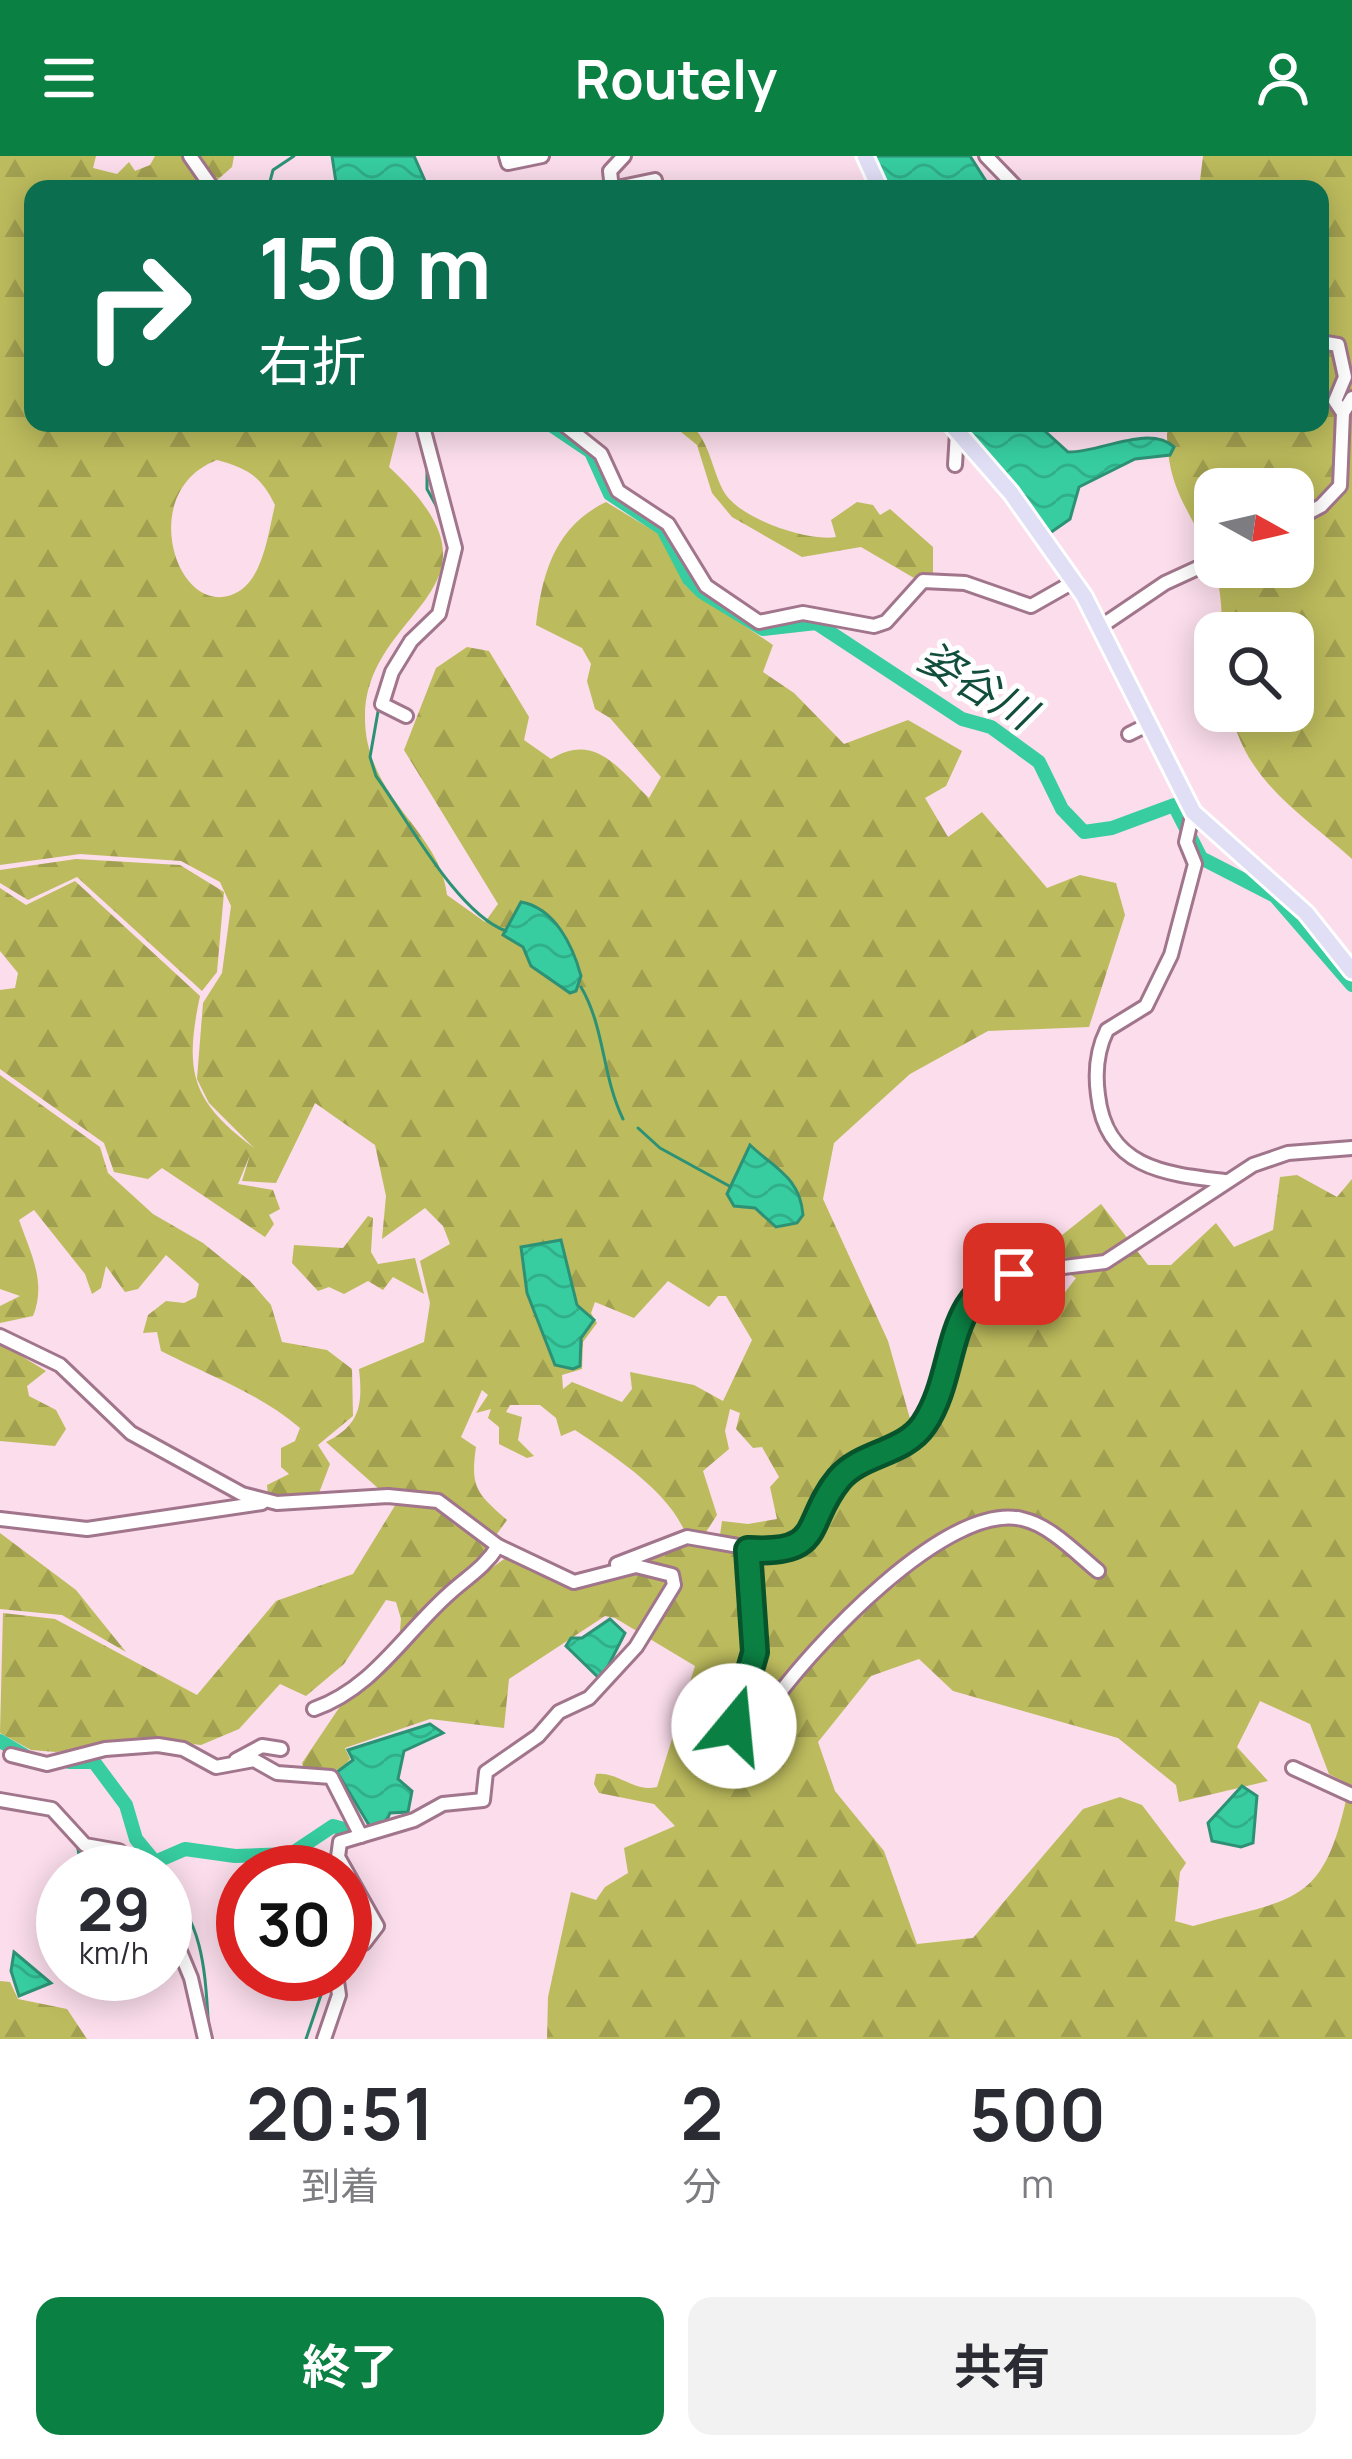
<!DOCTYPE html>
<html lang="ja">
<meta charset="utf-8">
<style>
body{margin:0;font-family:Manrope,"Noto Sans JP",sans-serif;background:#f2f2f3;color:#2b2b33;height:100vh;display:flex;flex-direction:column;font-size:45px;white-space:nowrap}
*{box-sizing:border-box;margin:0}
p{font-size:39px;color:#7c7c81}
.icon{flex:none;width:66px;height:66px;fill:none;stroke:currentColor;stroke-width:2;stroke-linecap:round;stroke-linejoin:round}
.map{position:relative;height:1883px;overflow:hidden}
.details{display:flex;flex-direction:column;background:#fff;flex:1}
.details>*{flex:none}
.hud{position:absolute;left:24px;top:24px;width:1305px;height:252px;border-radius:24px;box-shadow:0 6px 30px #0003;background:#0b6e4f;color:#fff;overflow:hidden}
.needle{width:78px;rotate:98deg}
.buttons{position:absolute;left:1194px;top:312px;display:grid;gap:24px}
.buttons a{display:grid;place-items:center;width:120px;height:120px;border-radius:24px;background:#fff;box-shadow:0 6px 30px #0003;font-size:60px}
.speed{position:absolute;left:36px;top:1689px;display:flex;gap:24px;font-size:60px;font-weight:700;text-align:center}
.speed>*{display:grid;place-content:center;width:156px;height:156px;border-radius:50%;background:#fff;box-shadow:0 6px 30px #0003;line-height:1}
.speed small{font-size:30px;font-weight:400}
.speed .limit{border:18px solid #d22;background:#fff;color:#111}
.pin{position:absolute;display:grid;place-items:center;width:102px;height:102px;color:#fff;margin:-51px;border-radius:24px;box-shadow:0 6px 18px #0006}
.me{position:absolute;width:132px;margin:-66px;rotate:17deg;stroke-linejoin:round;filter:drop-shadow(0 0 9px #0008)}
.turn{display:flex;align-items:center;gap:42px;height:252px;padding:0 36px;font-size:54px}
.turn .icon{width:156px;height:156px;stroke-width:2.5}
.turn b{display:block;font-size:84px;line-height:102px}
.eta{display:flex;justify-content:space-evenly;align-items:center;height:204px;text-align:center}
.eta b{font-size:72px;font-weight:700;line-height:84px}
.primary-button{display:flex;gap:24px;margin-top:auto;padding:24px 36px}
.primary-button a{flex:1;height:138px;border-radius:24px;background:#0b8043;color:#fff;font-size:48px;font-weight:700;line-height:138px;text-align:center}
.primary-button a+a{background:#f2f2f3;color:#2b2b33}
header{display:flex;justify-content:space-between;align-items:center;height:156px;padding:0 36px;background:#0b8043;color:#fff;font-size:54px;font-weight:700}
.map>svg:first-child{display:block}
.forest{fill:url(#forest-firs);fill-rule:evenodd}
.water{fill:url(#water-waves);stroke:#2d9275;stroke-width:3}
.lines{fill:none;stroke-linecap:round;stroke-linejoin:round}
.stream{stroke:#2d9275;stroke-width:3}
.river{stroke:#37cda1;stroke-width:14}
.minor-casing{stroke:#a1758b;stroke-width:18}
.major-casing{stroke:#fff;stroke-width:21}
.minor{stroke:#fff;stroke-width:12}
.major{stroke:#e0dff6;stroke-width:15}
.route-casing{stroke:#07532c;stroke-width:30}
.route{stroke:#0b8043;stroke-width:21}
.labels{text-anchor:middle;stroke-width:10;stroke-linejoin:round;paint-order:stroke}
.water-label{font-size:42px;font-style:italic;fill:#124e3c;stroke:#fff}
</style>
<header><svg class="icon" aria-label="menu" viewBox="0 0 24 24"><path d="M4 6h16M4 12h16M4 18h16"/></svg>Routely<svg class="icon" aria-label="person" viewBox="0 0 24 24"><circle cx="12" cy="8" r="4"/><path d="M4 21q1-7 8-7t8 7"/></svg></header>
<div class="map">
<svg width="1352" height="1883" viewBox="0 0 1352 1883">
<defs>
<pattern id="forest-firs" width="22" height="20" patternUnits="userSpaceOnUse" patternTransform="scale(3)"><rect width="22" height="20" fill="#bcbb5d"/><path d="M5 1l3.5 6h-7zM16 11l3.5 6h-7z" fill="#a19f50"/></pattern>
<pattern id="water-waves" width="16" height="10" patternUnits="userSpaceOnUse" patternTransform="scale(3)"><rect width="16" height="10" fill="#37cda1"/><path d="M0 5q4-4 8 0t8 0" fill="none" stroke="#30af89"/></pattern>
</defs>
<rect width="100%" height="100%" fill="#fbddeb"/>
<!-- forest -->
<g class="forest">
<path d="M0,0H96L93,12L117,18L129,6L135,15L150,9L155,0H234L232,11L207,33H33V267H400L389,311C522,433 368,450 365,558C363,642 440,673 447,739L485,766L498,748L404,594L436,512L467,491L489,495L529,561L524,584L551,603C595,576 618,612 649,642L661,621L610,562L595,553L587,525L591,508L582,492L536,469C542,416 556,370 606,346L659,378L686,430L773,489L763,516L794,537L844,588L908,564L962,595L946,630L925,642L948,681L982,656L1047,732L1080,719L1116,727L1125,759L1089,871L988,875L910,918L834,987L823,1043L888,1185L918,1291C947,1242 954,1162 1007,1133L1049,1157L1076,1122L1037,1099L1101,1048L1148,1109H1171L1216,1067L1234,1091L1273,1074L1280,1021L1297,1019L1337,1041L1352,1023V1630L1329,1618L1310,1568L1260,1545L1237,1591L1268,1625L1179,1646L1176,1629L1118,1582L953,1535L919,1503L871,1520L818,1586L835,1635L884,1695L917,1788L973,1782L1083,1653L1120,1641L1142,1649L1186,1707L1180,1716L1175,1765L1193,1770C1289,1742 1322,1753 1346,1644L1352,1647V1883H547L548,1841L571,1736L596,1744L605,1731L628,1717L624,1692L675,1670L654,1648L599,1637L594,1628L596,1618C618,1615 634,1637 657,1631L695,1510L615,1462L605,1460L509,1523L504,1572L430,1563L345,1592L350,1603C339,1617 321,1621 305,1616L302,1607L341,1549L398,1497L401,1463L396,1446L386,1444L344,1508L306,1540L280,1528L239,1573L201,1589L146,1583L56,1596L31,1594L0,1577L3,1457L55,1463L197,1539L276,1445L353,1418L396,1348L326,1286C360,1269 363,1249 359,1213L424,1186L430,1147L420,1105L450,1088L443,1070L425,1052L382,1083L386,1040L375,989L315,947L276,1027L242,1025L250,999L238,1028L273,1034L280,1053L269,1059L274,1068L265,1081L162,1012L148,1023L114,1016L104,987L0,913V834L15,832L18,817L0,795V732L26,749L75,725L200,840C184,916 191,945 254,992L209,947L197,923L203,847L222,817L231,750L220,726L181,705L80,698L0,709ZM217,304C247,312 261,320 275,349C269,373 264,418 241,434C180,474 132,336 217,304ZM761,1000L800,1040L803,1059L777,1071L752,1051ZM561,1085L577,1149L593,1168L581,1182L580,1210L555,1209L527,1137L521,1092ZM668,1125L709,1151L718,1140H726L752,1184L723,1245L694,1229L630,1216L632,1233L622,1246L572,1226L563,1233L562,1219L582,1213L583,1186L597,1167L591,1157L595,1146L634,1162ZM482,1234L488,1239L476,1257L491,1253L488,1262L499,1271V1288L527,1302L534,1300L518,1284L522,1261L506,1256L510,1249H540L556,1262L561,1280L575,1274C614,1300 667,1334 685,1376H706L717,1359L703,1315L729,1293L725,1275L730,1253L740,1257L736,1273L753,1292L762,1291L779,1321L770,1331L777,1363L748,1368L722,1365L720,1379L762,1392L753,1405L751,1498C747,1472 751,1439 743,1414C724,1354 652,1407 622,1419C602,1428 578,1428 557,1428L542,1413L507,1401L451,1441L507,1364C477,1337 470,1332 476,1291L461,1281Z"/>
<path d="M1203,0H1352V703C1302,658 1246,626 1231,555H1293V477H1223C1221,458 1222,438 1216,420C1197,355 1165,343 1167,267H1320V33H1199ZM1215,333H1293V411H1215Z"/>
<path d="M670,267H690C711,288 711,312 724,336C740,363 808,386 836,381L831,364L857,346L873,349L880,359L890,353L933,391V420L914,422L861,391L802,401L732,361L712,337L697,289Z"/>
<polygon points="76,703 180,709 224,736 217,816 202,835 77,721 28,744 0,727 0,714"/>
<path d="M0,919L100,991L108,1017L153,1058L203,1087L250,1125L271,1149L282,1186L327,1194L352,1213L353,1260L318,1289L330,1308L319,1337L268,1340L267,1329L289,1318L281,1311V1292L295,1285L300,1272C257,1236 210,1220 161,1195L157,1176L143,1177L148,1159L166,1145L184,1147L196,1141L199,1128L166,1099L138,1133L125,1136L106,1110L101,1132L92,1138L85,1118L34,1054L19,1064C30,1096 47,1126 33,1160L0,1167V1150L20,1140L0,1133Z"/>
<polygon points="368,1060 373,1062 371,1096 378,1108 415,1102 424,1138 393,1121 383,1134 368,1125 344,1138 329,1131 318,1135 292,1107 294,1089 343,1092"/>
<polygon points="0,1187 46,1215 27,1230 29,1240 56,1254 66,1273 55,1290 0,1285"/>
<polygon points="0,1377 76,1434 126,1496 62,1459 0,1453"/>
<polygon points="0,1825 10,1826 18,1843 67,1853 87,1883 0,1883"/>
</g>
<!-- water -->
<g class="water">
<polygon points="332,0 414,0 426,27 424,33 337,33"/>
<polygon points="873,0 970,0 991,33 886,29"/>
<path d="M982,267H1036L1068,296C1099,297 1149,268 1174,291L1170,299L1135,303L1079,331L1070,363L1050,377L967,278Z"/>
<path d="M521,746C555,752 573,790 581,820L576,835L570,837L531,810L523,791L503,779Z"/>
<path d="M750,989C774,1012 800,1021 803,1059L797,1067L776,1071L755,1052L734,1050L727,1038Z"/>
<polygon points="561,1084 577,1149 594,1164 581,1182 580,1210 573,1213 555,1209 527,1137 521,1091"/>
<polygon points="610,1463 625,1477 601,1524 566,1490 571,1482 582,1482"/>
<polygon points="430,1568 443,1577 404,1595 398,1623 412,1635 408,1656 390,1657 384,1670 372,1674 337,1616 353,1604 348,1594"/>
<polygon points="1242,1630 1257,1640 1253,1687 1241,1691 1212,1685 1208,1667"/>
<polygon points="78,1693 122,1701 112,1716 82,1716"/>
<polygon points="14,1796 51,1827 19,1840 11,1815"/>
</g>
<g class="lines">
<!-- stream -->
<g class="stream">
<polyline points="268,33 273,14 294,0"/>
<polyline points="427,306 427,333 438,353"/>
<path d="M379,550L370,601L376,620C408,664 457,757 506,775"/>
<path d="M581,831C605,872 602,920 623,963"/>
<polyline points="638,972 660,992 731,1031"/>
<polyline points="149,1699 153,1716"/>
<polyline points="288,1716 291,1698"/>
<path d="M165,1729C206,1768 205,1823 209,1875"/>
<polyline points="306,1883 323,1833 321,1818"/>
</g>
<!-- river -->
<g class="river">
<polyline points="548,267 591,296 610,338 663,373 689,423 702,436 763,473 816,467 962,563 991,571 1039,606 1062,653 1084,676 1112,672 1174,649 1201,702 1275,740 1352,829"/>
<polyline points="0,1585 24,1599"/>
<polyline points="69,1606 94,1606 126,1649 136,1683 155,1706 185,1693 235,1700 291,1698 333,1670 355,1676"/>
</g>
<defs>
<g id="minor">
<polyline points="190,0 213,33"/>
<polyline points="506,0 508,7 542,0"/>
<polyline points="624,0 610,15 612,33 655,24"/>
<polyline points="986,0 1018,33"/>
<polyline points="1320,186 1338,189 1345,221 1335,245 1343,257"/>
<polyline points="562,267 601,298 618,335 668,368 706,430 759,466 803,457 874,470 886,466 923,425 965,427 1031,450 1075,425"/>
<polyline points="955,309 957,276 966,267"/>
<polyline points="1293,365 1321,350 1340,330 1343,257 1352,242"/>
<polyline points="1100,471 1165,427 1215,404"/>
<polyline points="406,560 382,548 392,516 411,485 439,458 455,392 422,267"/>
<polyline points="1129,578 1147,569"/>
<path d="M1193,656L1186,686L1195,708L1171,799L1146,850L1107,874C1097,894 1095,917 1098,939C1106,1012 1165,1018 1225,1025"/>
<polyline points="0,1180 60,1209 131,1277 242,1338 277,1347 388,1340 438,1345 498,1390 574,1426 636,1410 672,1419 674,1429 636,1491 589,1542 559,1556 538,1580 486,1616 483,1644 443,1648 414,1664 340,1686 338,1701 377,1770 364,1787 345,1775"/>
<polyline points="0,1363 87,1373 262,1347"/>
<path d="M748,1394C747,1427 760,1465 755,1497C750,1528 721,1580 723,1604L734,1610C756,1600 758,1568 771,1549C810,1493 947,1345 1022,1363C1050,1369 1076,1397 1098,1415"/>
<polyline points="617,1408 687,1381 767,1395 806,1384 845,1317 896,1291 923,1270 966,1149 984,1128 1014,1117 1105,1106 1253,1009 1288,997 1352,992"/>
<path d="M314,1553C374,1532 405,1476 451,1436C469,1420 485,1411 498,1390"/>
<polyline points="11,1599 47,1608 105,1593 158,1589 183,1593 216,1611 254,1604 277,1617 331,1621 361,1680"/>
<polyline points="236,1604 262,1590 281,1593"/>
<polyline points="1293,1612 1352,1639"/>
<polyline points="0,1644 52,1653 85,1689 119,1695 135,1716"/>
<polyline points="165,1759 191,1822 205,1883"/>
<polyline points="324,1883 339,1839 336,1818"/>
</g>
<g id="major">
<polyline points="865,0 880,33"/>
<polyline points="950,267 1011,337 1084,440 1193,656 1306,757 1352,815"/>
</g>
</defs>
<!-- minor casing -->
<use href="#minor" class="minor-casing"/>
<!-- major casing -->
<use href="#major" class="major-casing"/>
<!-- minor -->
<use href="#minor" class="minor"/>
<!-- major -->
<use href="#major" class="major"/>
</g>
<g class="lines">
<defs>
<path id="route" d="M734,1570L755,1496L748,1394C826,1399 803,1366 839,1323C862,1296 904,1298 924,1268C959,1217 942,1135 1014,1118"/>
</defs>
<!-- route casing -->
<use href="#route" class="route-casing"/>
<!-- route -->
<use href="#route" class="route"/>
</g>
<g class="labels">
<!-- water labels -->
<g class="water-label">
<text transform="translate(977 529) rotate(31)" y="15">姿谷川</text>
</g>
</g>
</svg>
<div class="buttons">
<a><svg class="needle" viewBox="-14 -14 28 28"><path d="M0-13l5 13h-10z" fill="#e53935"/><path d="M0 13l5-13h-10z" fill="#7c7c81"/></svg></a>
<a><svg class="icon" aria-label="search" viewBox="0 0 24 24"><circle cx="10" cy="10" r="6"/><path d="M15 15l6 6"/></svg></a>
</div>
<div class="speed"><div>29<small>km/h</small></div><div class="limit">30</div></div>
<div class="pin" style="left:1014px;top:1118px;background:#d93025"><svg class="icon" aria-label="arrive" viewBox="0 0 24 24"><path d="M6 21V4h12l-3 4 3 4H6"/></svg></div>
<svg class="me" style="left:734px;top:1570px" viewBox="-20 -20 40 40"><circle r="19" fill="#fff"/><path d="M0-13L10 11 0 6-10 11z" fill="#0b8043"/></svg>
<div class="hud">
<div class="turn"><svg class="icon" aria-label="right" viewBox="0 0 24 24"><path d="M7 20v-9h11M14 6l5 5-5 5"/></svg><div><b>150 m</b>右折</div></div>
</div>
</div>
<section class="details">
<div class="eta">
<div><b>20:51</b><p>到着</p></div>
<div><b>2</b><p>分</p></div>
<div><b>500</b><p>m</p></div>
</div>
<div class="primary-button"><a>終了</a><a>共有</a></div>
</section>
